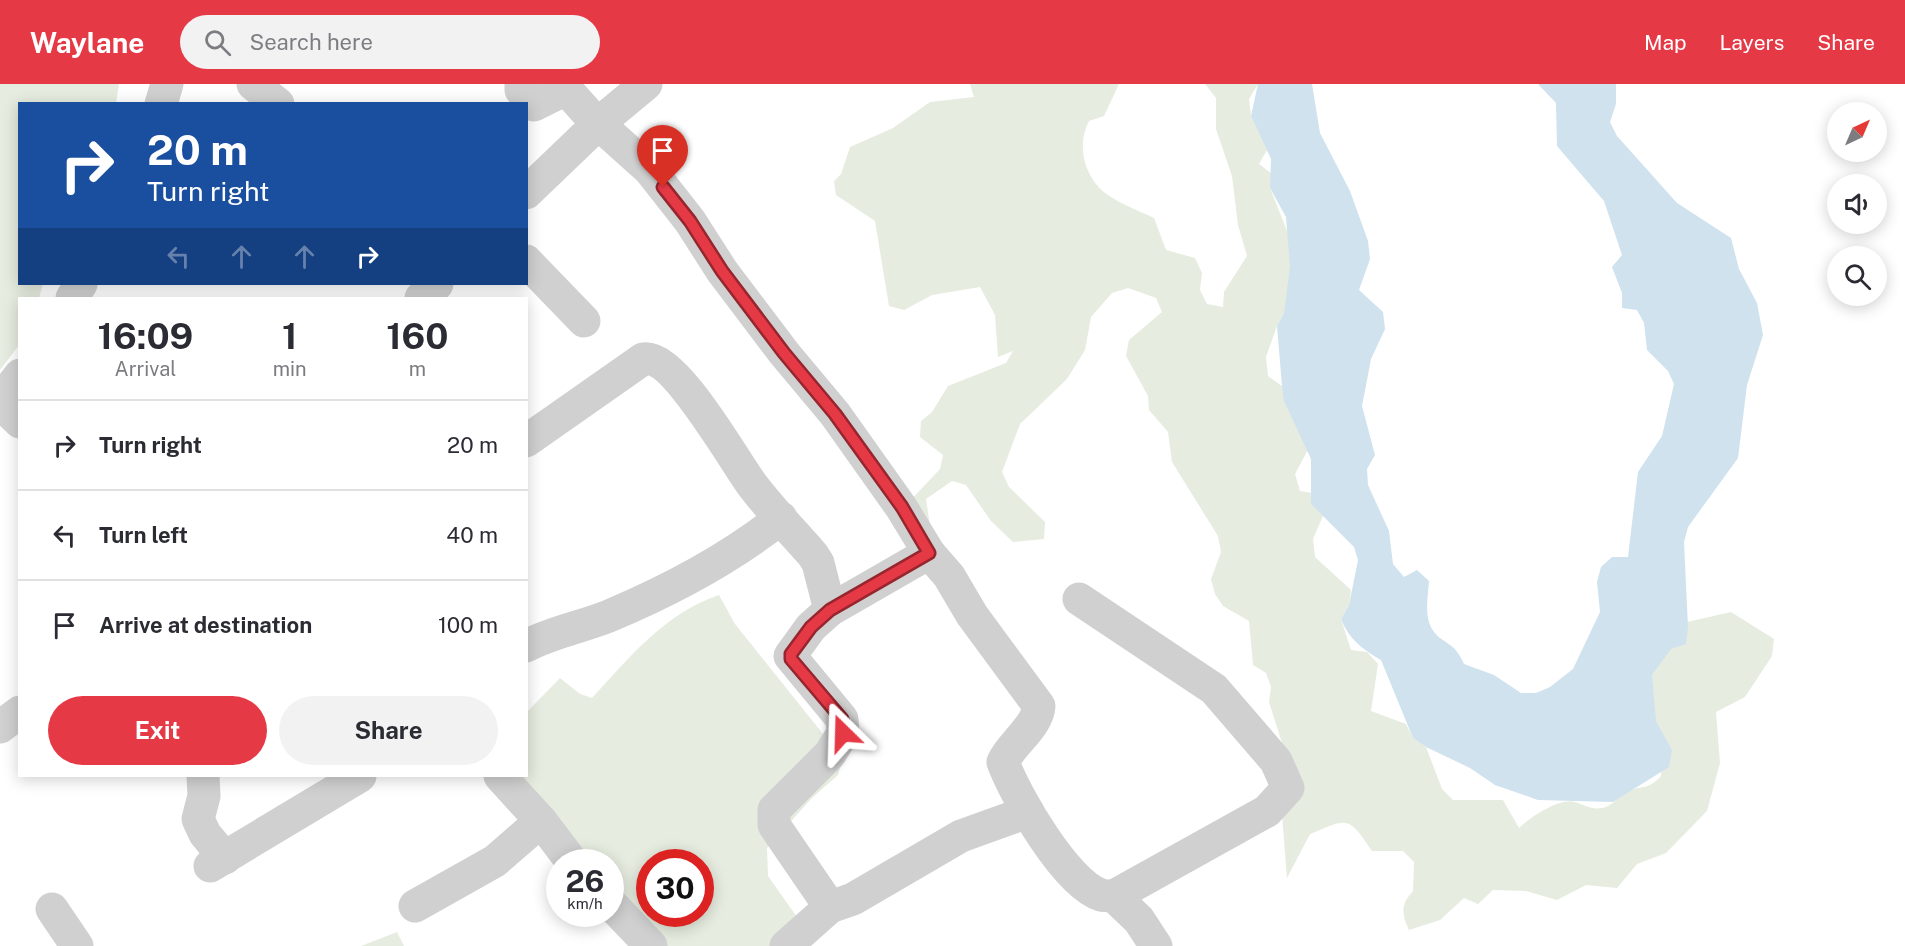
<!DOCTYPE html>
<style>
body{margin:0;font-family:"Public Sans",sans-serif;background:#f2f2f3;color:#2b2b33;height:100vh;display:flex;flex-direction:column;font-size:22px;white-space:nowrap}
*{box-sizing:border-box;margin:0}
p{font-size:20px;color:#7c7c81}
.icon{flex:none;width:33px;height:33px;fill:none;stroke:currentColor;stroke-width:2;stroke-linecap:round;stroke-linejoin:round}
.map{position:relative;flex:1;overflow:hidden}
.panel{position:absolute;left:18px;top:213px;width:510px;height:480px;display:flex;flex-direction:column;background:#fff;border-radius:0px;box-shadow:0 3px 15px #0003}
.panel>*{flex:none}
.hud{position:absolute;left:18px;top:18px;width:510px;height:183px;border-radius:0px;box-shadow:0 3px 15px #0003;background:#1a4fa0;color:#fff;overflow:hidden}
.needle{width:39px;rotate:44deg}
.fabs{position:absolute;left:1827px;top:18px;display:grid;gap:12px}
.fabs a{display:grid;place-items:center;width:60px;height:60px;border-radius:50%;background:#fff;box-shadow:0 3px 15px #0003;font-size:30px}
.speed{position:absolute;left:546px;top:765px;display:flex;gap:12px;font-size:30px;font-weight:700;text-align:center}
.speed>*{display:grid;place-content:center;width:78px;height:78px;border-radius:50%;background:#fff;box-shadow:0 3px 15px #0003;line-height:1}
.speed small{font-size:15px;font-weight:400}
.speed .limit{border:9px solid #d22;background:#fff;color:#111}
.pin{position:absolute;display:grid;place-items:center;width:51px;height:51px;color:#fff;margin:-62px -26px;border-radius:50% 50% 50% 0;rotate:-45deg;box-shadow:0 0 6px #0007}
.pin .icon{rotate:45deg}
.me{position:absolute;width:66px;margin:-33px;rotate:338deg;stroke-linejoin:round;filter:drop-shadow(0 0 4px #0008)}
.turn{display:flex;align-items:center;gap:21px;height:126px;padding:0 30px;font-size:27px}
.turn .icon{width:78px;height:78px;stroke-width:2.5}
.turn b{display:block;font-size:42px;line-height:51px}
.lanes{display:flex;align-items:center;height:57px;padding:0 30px;background:#0003;justify-content:center;gap:30px;direction:ltr}
.lanes .off{opacity:.35}
.eta{display:flex;justify-content:space-evenly;align-items:center;height:102px;text-align:center}
.eta b{font-size:36px;font-weight:700;line-height:42px}
.primary-button{display:flex;gap:12px;margin-top:auto;padding:12px 30px}
.primary-button a{flex:1;height:69px;border-radius:36px;background:#e63946;color:#fff;font-size:24px;font-weight:700;line-height:69px;text-align:center}
.primary-button a+a{background:#f2f2f3;color:#2b2b33}
ul{padding:0;list-style:none}
li{display:flex;align-items:center;gap:18px;height:90px;padding:0 30px;border-top:2px solid #e1e1e2}
li div{flex:1}
li b{display:block;font-size:22px}
li em{font-style:normal}
header{display:flex;align-items:center;gap:36px;box-sizing:border-box;height:84px;padding:0 30px;background:#e63946;color:#fff}
header strong{font-size:28px}
nav{display:flex;gap:33px;margin-inline-start:auto;font-size:21px}
.search{width:420px;height:54px;background:#f2f2f3;display:flex;align-items:center;gap:15px;box-sizing:border-box;padding:0 21px;border-radius:33px;color:#7c7c81;font-size:22px}
.map>svg:first-child{display:block}
.green{fill:#e6ecdf;fill-rule:evenodd}
.water{fill:#cfe2ee}
.lines{fill:none;stroke-linecap:round;stroke-linejoin:round}
.minor{stroke:#d0d0d0;stroke-width:33}
.route-casing{stroke:#96252e;stroke-width:15}
.route{stroke:#e63946;stroke-width:10}
</style>
<header>
<strong>Waylane</strong>
<div class="search"><svg class="icon" aria-label="search" viewBox="0 0 24 24"><circle cx="10" cy="10" r="6"/><path d="M15 15l6 6"/></svg>Search here</div>
<nav><a>Map</a><a>Layers</a><a>Share</a></nav>
</header>
<div class="map">
<svg width="1905" height="862" viewBox="0 0 1905 862">
<rect width="100%" height="100%" fill="#fff"/>
<!-- green -->
<g class="green">
<polygon points="0,0 119,0 116,19 20,20 20,200 43,200 39,214 20,214 19,261 0,286"/>
<path d="M970,0H1119L1104,32L1089,37C1076,61 1084,94 1108,111C1121,120 1139,127 1154,134L1166,166L1195,174L1202,189L1200,206L1207,220L1223,223L1224,208L1247,172L1238,141L1232,92L1216,45V14L1205,0H1258L1249,15L1251,32L1267,66L1259,80L1272,90L1270,104L1293,162L1299,200L1277,242L1266,273L1268,292L1282,302L1311,360L1295,390L1300,407L1319,410L1326,425L1313,455L1315,473L1351,506L1349,521L1341,535L1351,566L1367,568L1378,580L1371,627L1406,640L1413,654L1426,663L1442,705L1453,716H1503L1519,744C1529,734 1560,713 1575,718C1585,721 1591,726 1602,724C1612,723 1619,711 1629,707C1644,701 1648,706 1661,692V664L1648,622L1652,591L1687,538L1731,528L1774,555L1772,572L1745,613L1716,628L1720,679L1707,727L1666,769L1637,780L1617,804L1586,801L1557,816L1526,807L1493,806L1478,820L1464,814L1440,836L1409,846C1401,829 1401,820 1413,807L1414,778L1403,767H1372C1348,731 1348,734 1310,750L1287,794L1281,718L1282,659L1269,618L1271,603L1266,589L1253,581L1249,537L1223,522L1215,510L1211,495L1221,468L1218,452L1172,378L1168,348L1149,326L1148,312L1126,272L1129,256L1162,228L1156,214L1128,204L1112,209L1091,233L1085,266L1067,295L1020,340L1002,388L1009,403L1045,438L1044,455L1013,458L991,437L966,401L952,397L926,415L931,448L908,419L940,385L943,371L920,353L921,337L932,328L948,302L1006,279L1013,267L998,273L995,231L980,203L932,211L904,226L889,222L875,137L836,111L834,97L841,90L850,63L893,44L930,18L974,13Z"/>
<path d="M719,511L735,540L843,675L838,691L812,714L767,764L768,792L797,833L779,862H664L611,812L610,778H578L507,692H526L527,628L560,594L580,610L592,614C629,574 665,529 719,511ZM650,778H700V830H650Z"/>
<polygon points="397,848 404,862 361,862"/>
</g>
<!-- water -->
<path class="water" d="M1258,0H1312L1320,49L1350,107L1368,157L1370,175L1359,206L1383,228L1385,245L1371,275L1362,322L1375,371L1367,385L1368,401L1389,447L1393,480L1404,493L1417,486L1429,497C1428,512 1424,531 1432,545C1441,560 1454,556 1464,580L1494,591L1521,609H1536L1550,603L1573,585L1600,528L1597,498L1601,483L1612,473H1628L1638,388L1662,352L1674,300L1668,287L1647,266L1644,239L1637,226L1622,224V209L1612,183L1622,171L1604,117L1557,62L1556,19L1538,0H1616V20L1610,38L1617,52L1677,119L1731,154L1739,185L1757,219L1763,251L1747,301L1738,374L1688,443L1684,458L1688,543L1686,560L1671,565L1652,591L1656,637L1672,666L1669,683L1613,718L1538,716L1495,701L1470,684L1426,663L1413,654L1381,576C1363,566 1348,554 1341,535L1349,521L1358,476L1354,463L1311,420V375L1284,317L1282,302L1277,242L1284,229L1290,182L1286,133L1270,104L1271,75L1251,32Z"/>
<g class="lines">
<!-- minor -->
<g class="minor">
<polyline points="253,0 278,20"/>
<path d="M521,0V6L534,21L566,5L592,34L650,86L690,137L722,187L784,269L835,330L901,423L929,469L949,492L972,531L1039,622C1038,642 1011,660 1003,678C1015,711 1066,800 1101,811C1105,812 1110,812 1114,812L1139,836L1156,862"/>
<polyline points="161,20 167,0"/>
<polyline points="526,109 599,39 646,0"/>
<polyline points="526,177 584,237"/>
<polyline points="72,214 81,200"/>
<polyline points="421,214 437,200"/>
<polyline points="0,317 20,291"/>
<polyline points="0,319 20,338"/>
<path d="M526,357L643,275C675,269 734,377 753,402C772,427 793,448 813,471L818,479L830,526L811,543L790,572L842,635L843,649L830,670L774,726V741L830,823"/>
<polyline points="1079,515 1214,605 1276,677 1288,704 1267,727 1114,812"/>
<polyline points="830,526 929,469"/>
<path d="M526,562C552,548 582,543 609,532C671,506 728,476 781,434"/>
<polyline points="0,643 20,628"/>
<polyline points="203,692 204,712 198,735 205,750 225,774"/>
<polyline points="500,692 541,737 572,778"/>
<polyline points="210,782 360,692"/>
<polyline points="610,819 651,862"/>
<polyline points="415,822 495,777 541,737"/>
<polyline points="52,825 77,862"/>
<polyline points="786,862 830,823 853,815 961,752 1028,728"/>
</g>
</g>
<g class="lines">
<defs>
<polyline id="route" points="663,103 690,137 722,187 784,269 835,330 902,423 929,469 830,526 811,543 791,570 791,575 842,635 843,649"/>
</defs>
<!-- route casing -->
<use href="#route" class="route-casing"/>
<!-- route -->
<use href="#route" class="route"/>
</g>
</svg>
<div class="fabs">
<a><svg class="needle" viewBox="-14 -14 28 28"><path d="M0-13l5 13h-10z" fill="#e53935"/><path d="M0 13l5-13h-10z" fill="#7c7c81"/></svg></a>
<a><svg class="icon" aria-label="sound" viewBox="0 0 24 24"><path d="M4 9h4l5-4v14l-5-4H4zM17 9q2 3 0 6"/></svg></a>
<a><svg class="icon" aria-label="search" viewBox="0 0 24 24"><circle cx="10" cy="10" r="6"/><path d="M15 15l6 6"/></svg></a>
</div>
<div class="speed"><div>26<small>km/h</small></div><div class="limit">30</div></div>
<div class="pin" style="left:663px;top:103px;background:#d93025"><svg class="icon" aria-label="arrive" viewBox="0 0 24 24"><path d="M6 21V4h12l-3 4 3 4H6"/></svg></div>
<svg class="me" style="left:843px;top:649px" viewBox="-20 -20 40 40"><path d="M0-17L14 15 0 8-14 15z" fill="#e63946" stroke="#fff" stroke-width="4"/></svg>
<div class="hud">
<div class="turn"><svg class="icon" aria-label="right" viewBox="0 0 24 24"><path d="M7 20v-9h11M14 6l5 5-5 5"/></svg><div><b>20 m</b>Turn right</div></div>
<div class="lanes"><svg class="icon off" aria-label="left" viewBox="0 0 24 24"><path d="M17 20v-9H6M10 6l-5 5 5 5"/></svg><svg class="icon off" aria-label="ahead" viewBox="0 0 24 24"><path d="M12 20V5M6 11l6-6 6 6"/></svg><svg class="icon off" aria-label="ahead" viewBox="0 0 24 24"><path d="M12 20V5M6 11l6-6 6 6"/></svg><svg class="icon" aria-label="right" viewBox="0 0 24 24"><path d="M7 20v-9h11M14 6l5 5-5 5"/></svg></div>
</div>
<section class="panel">
<div class="eta">
<div><b>16:09</b><p>Arrival</p></div>
<div><b>1</b><p>min</p></div>
<div><b>160</b><p>m</p></div>
</div>
<ul>
<li><svg class="icon" aria-label="right" viewBox="0 0 24 24"><path d="M7 20v-9h11M14 6l5 5-5 5"/></svg><div><b>Turn right</b></div><em>20 m</em></li>
<li><svg class="icon" aria-label="left" viewBox="0 0 24 24"><path d="M17 20v-9H6M10 6l-5 5 5 5"/></svg><div><b>Turn left</b></div><em>40 m</em></li>
<li><svg class="icon" aria-label="arrive" viewBox="0 0 24 24"><path d="M6 21V4h12l-3 4 3 4H6"/></svg><div><b>Arrive at destination</b></div><em>100 m</em></li>
</ul>
<div class="primary-button"><a>Exit</a><a>Share</a></div>
</section>
</div>
